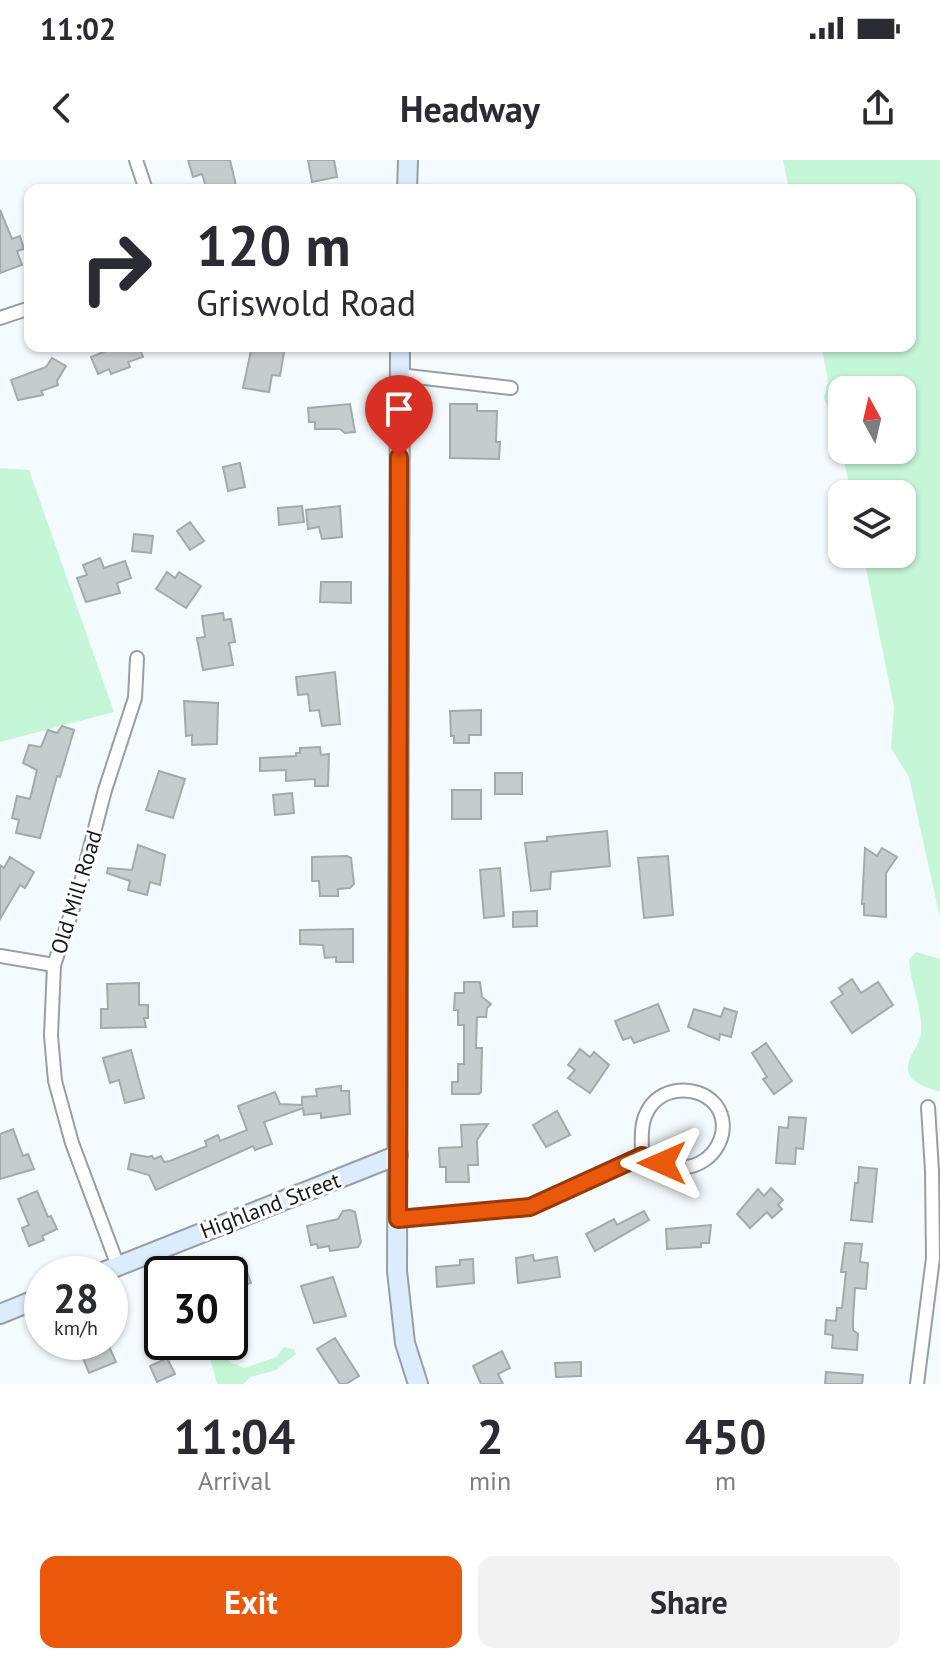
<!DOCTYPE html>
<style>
body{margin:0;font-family:"PT Sans",sans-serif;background:#f2f2f3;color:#2b2b33;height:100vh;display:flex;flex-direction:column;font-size:30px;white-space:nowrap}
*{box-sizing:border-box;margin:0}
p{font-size:26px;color:#7c7c81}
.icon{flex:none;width:44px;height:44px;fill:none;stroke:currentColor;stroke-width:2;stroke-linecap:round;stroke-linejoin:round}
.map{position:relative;height:1224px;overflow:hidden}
.drawer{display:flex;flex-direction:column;background:#fff;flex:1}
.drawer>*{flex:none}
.banner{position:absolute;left:24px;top:24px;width:892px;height:168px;border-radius:16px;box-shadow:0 2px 6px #0004;background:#fff;color:#2b2b33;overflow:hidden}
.needle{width:52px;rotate:352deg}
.buttons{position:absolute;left:828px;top:216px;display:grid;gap:16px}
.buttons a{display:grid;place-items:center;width:88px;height:88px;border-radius:16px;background:#fff;box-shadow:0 2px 6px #0004;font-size:40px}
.speed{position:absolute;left:24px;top:1096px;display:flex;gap:16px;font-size:40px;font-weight:700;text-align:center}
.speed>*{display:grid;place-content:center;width:104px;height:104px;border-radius:50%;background:#fff;box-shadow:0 2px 6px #0004;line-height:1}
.speed small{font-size:20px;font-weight:400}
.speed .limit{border:4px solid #111;border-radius:12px;background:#fff;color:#111}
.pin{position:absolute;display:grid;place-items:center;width:68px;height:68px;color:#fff;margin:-82px -34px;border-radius:50% 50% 50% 0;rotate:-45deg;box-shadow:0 0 8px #0007}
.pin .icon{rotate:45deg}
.me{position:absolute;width:88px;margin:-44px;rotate:270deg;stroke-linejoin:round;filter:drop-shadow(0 0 6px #0008)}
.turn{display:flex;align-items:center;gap:28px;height:168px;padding:0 40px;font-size:36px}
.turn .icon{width:104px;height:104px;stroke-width:2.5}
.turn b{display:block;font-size:56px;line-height:68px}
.eta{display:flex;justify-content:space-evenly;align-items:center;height:136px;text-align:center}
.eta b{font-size:48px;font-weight:700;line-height:56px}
.cta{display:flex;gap:16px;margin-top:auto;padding:16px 40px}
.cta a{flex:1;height:92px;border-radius:16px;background:#ea580c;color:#fff;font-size:32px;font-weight:700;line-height:92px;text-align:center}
.cta a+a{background:#f2f2f3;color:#2b2b33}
.status{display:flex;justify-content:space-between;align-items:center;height:56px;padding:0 40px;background:#fff;direction:ltr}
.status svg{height:22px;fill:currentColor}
header{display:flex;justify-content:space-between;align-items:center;height:104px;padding:0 40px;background:#fff;font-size:36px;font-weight:700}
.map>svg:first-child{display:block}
.green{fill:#c5f6d7;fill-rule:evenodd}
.building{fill:#c5cdcc;stroke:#a3abaa;stroke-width:2}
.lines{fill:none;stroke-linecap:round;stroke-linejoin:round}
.street-casing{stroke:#989fa1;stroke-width:16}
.secondary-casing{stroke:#989fa1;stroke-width:22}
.street{stroke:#fff;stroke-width:12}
.secondary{stroke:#dbecfd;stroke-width:18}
.route-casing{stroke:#983908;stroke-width:20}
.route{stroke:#ea580c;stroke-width:14}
.labels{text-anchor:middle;stroke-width:6;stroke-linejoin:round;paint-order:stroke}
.street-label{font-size:22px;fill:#16191a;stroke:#fff}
</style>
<div class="status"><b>11:02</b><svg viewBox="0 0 49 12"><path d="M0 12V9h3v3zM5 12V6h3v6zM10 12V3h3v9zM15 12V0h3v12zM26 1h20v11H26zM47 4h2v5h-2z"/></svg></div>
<header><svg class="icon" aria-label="back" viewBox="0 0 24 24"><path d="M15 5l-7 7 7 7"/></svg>Headway<svg class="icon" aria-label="share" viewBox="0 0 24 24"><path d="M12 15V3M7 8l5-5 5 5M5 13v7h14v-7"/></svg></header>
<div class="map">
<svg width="940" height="1224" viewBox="0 0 940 1224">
<rect width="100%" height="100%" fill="#f4fbfe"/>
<!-- green -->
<g class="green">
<path d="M783,0H940V758L909,617L891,588L894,547L863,394H902V334H851L839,277L824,238L828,219L821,186H910V30H789ZM842,230H902V290H842Z"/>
<polygon points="0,308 29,310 114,552 0,582"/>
<path d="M916,792L940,799V932C930,928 914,925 909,914C903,900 920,887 921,873C923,849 910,824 909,799Z"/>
<polygon points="284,1187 294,1189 296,1194 276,1210 251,1217 243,1224 217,1224 210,1198 212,1194 220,1191 231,1203 245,1208 276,1197"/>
</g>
<!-- building -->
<g class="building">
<polygon points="188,0 230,0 237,30 207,30 202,14 193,17"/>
<polygon points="308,0 334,0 337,17 312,22"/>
<polygon points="0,50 12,79 20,76 24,89 17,91 22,105 0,113"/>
<polygon points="104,186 139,186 143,197 128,202 130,207 111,214 109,209 98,214 91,197 106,191"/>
<polygon points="252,186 285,186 280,216 272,215 269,232 243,228"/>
<polygon points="52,198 66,206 57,221 58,225 41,231 43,235 18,240 11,220 46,207"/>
<polygon points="350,244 355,272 345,273 340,269 315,269 315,262 309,262 308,248"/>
<polygon points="450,244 477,244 477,251 497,251 496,282 500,282 499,299 450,298"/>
<polygon points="240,303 245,327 228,331 223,307"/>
<polygon points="302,346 304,362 279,365 278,348"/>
<polygon points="340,346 342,377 322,379 319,367 308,369 306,350"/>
<polygon points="190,362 204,381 190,390 177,371"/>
<polygon points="134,374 153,376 151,393 132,391"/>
<polygon points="100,398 104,408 125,401 131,418 117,423 120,433 86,442 77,418 87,415 83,405"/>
<polygon points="167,412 175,418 179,412 201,426 186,448 156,429"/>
<polygon points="321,422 351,422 351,443 320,442"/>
<polygon points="223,453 224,460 231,459 235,482 229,483 233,505 203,510 197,478 205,477 202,456"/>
<polygon points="335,512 340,564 322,566 319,550 310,551 308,534 298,535 296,517"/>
<polygon points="184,541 218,543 217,584 192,585 192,575 186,576"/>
<polygon points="481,550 481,575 469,575 469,583 454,583 454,576 451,576 450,551"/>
<polygon points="62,566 74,570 60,617 57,616 40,678 16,673 19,660 12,658 17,636 30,639 37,610 23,603 29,585 41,587 48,570 57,573"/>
<polygon points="320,587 321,595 329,594 328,626 315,626 315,619 286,621 286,610 260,611 260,598 296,596 296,593 300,593 300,588"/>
<polygon points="159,611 185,619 173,658 146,650"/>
<rect x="495" y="613" width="27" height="21"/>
<rect x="452" y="630" width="29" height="29"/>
<polygon points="292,633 294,653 275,655 273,635"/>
<polygon points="607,671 610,706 551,712 550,729 531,731 525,683 547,681 547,677"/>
<polygon points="138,685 165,695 160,725 150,722 147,735 128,730 130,721 107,713 108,708 132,710"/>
<polygon points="865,688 877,696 882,688 897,697 886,713 886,757 864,755 864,744 862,744"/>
<polygon points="347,696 351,698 354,724 350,728 338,729 338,736 320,736 319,721 312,721 312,697"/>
<polygon points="668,696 673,755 644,758 638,698"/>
<polygon points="10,697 34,712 25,728 20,725 0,759 0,705 4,708"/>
<polygon points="500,708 504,756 484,758 480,710"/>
<polygon points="537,751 537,766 513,767 513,752"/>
<polygon points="353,769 353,802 336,802 336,797 325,798 323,785 300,784 300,770"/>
<polygon points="852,819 861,833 878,822 893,845 852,873 831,842 843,834 839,828"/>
<polygon points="464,822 480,822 482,837 491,844 487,848 486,857 477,857 476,888 482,888 481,932 479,934 452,934 452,922 458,922 458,904 464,904 464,865 458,865 458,850 454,850 455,833 464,833"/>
<polygon points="139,823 139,845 148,845 148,858 144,858 146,867 101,868 101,849 108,849 107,824"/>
<polygon points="658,844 669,871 634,883 631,877 623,880 615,861"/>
<polygon points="724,848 737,852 731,877 720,874 719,880 688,867 694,849 721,857"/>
<polygon points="766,883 792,921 774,934 763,919 767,917 752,893"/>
<polygon points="580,889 590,897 594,892 609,905 590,933 568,918 575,910 568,905"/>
<polygon points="131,890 144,938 125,943 119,920 110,923 103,898"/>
<polygon points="341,926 341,931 349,931 350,954 321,958 321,953 304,955 303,948 264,962 272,984 255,990 253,986 156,1030 149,1015 128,1009 131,994 148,997 152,996 154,999 161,996 164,1002 170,1001 207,986 205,981 218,975 220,981 247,970 238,946 275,932 280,944 302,945 302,937 317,936 316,929"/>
<polygon points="557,951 570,975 546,987 533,965"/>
<polygon points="789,957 806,958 803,989 796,988 795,1004 776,1003 779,967 788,968"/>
<polygon points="488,964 477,980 478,1005 468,1005 469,1022 446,1022 446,1007 440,1007 439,988 462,987 461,965"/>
<polygon points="13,969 23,996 28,994 34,1009 0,1019 0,974"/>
<polygon points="859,1007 877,1009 872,1062 851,1060 855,1023 858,1023"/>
<polygon points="771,1028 783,1040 778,1045 782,1049 772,1058 767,1052 750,1068 737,1054 758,1029 764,1036"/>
<polygon points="37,1031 48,1057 51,1056 57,1069 42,1076 44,1080 29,1086 22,1068 29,1065 18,1039"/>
<polygon points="350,1050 355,1052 361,1082 358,1087 330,1091 329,1086 318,1088 317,1084 311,1085 307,1066 338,1059 343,1051"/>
<polygon points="644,1051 649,1060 595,1091 586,1074 614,1059 617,1065"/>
<polygon points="711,1065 709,1083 701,1083 701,1087 667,1089 666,1069"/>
<polygon points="845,1083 862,1084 860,1102 868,1103 866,1129 855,1128 853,1159 853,1170 858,1174 857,1190 832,1188 833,1175 825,1174 826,1160 836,1161 837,1148 842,1148 846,1112 841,1112"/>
<polygon points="533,1095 534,1101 557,1097 560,1117 518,1123 516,1098"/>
<polygon points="236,1097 237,1100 242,1098 251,1123 230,1131 230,1114 222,1114 218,1104"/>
<polygon points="473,1099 474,1123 437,1127 436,1107 460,1105 460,1100"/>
<polygon points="333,1117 346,1156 314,1163 301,1126"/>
<polygon points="162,1128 162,1189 159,1190 148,1155 153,1154 146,1133"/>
<polygon points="335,1178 359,1216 346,1224 340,1224 317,1189"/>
<polygon points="94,1182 99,1188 108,1184 116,1202 89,1213 79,1189"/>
<polygon points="502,1191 510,1208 498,1214 503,1224 481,1224 473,1206"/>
<polygon points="167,1198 175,1214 157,1222 150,1206"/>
<polygon points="581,1202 581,1216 556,1217 555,1203"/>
<polygon points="826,1212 863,1215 862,1224 825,1224"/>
</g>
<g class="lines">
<defs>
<g id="street">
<polyline points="136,0 146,30"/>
<polyline points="0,158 30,148"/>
<polyline points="399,215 511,228"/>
<polyline points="0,796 54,805"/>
<path d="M398,1059L530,1047L642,996C642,982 640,965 647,952C659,927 696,923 715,944C735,969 714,1006 684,1007C669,1007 655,1001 642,996"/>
<polyline points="118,1106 72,983 55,921 51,876 54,805 79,730 105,630 135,538 137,498"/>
<polyline points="917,1224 933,1098 932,1011 928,947"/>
</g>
<g id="secondary">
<polyline points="407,30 408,0"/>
<polyline points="400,186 397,1111 405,1183 418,1224"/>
<polyline points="98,1114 398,995"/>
<polyline points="0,1154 42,1137"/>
</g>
</defs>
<!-- street casing -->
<use href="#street" class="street-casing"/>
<!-- secondary casing -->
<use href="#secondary" class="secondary-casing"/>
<!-- street -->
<use href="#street" class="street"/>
<!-- secondary -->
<use href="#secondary" class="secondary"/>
</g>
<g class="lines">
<defs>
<polyline id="route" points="399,297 398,1059 530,1047 642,996 662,1003"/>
</defs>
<!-- route casing -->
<use href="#route" class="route-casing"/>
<!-- route -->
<use href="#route" class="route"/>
</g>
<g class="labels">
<!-- street labels -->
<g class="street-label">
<text transform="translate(76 732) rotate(-73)" y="8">Old Mill Road</text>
<text transform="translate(270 1045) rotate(-21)" y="8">Highland Street</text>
</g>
</g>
</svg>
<div class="buttons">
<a><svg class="needle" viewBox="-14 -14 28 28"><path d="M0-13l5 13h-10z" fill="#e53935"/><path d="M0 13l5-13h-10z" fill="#7c7c81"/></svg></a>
<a><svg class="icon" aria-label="layers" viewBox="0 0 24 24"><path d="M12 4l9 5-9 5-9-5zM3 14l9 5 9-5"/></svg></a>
</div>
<div class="speed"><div>28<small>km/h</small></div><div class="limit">30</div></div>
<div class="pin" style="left:399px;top:297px;background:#d93025"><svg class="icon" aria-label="arrive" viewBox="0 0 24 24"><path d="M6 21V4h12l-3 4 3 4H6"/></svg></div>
<svg class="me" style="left:662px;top:1003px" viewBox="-20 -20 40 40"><path d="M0-17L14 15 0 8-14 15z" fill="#ea580c" stroke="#fff" stroke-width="4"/></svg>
<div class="banner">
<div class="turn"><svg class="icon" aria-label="right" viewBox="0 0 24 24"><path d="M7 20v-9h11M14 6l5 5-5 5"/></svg><div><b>120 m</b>Griswold Road</div></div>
</div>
</div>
<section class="drawer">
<div class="eta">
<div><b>11:04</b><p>Arrival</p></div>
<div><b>2</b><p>min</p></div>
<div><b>450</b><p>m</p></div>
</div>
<div class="cta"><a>Exit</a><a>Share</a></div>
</section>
